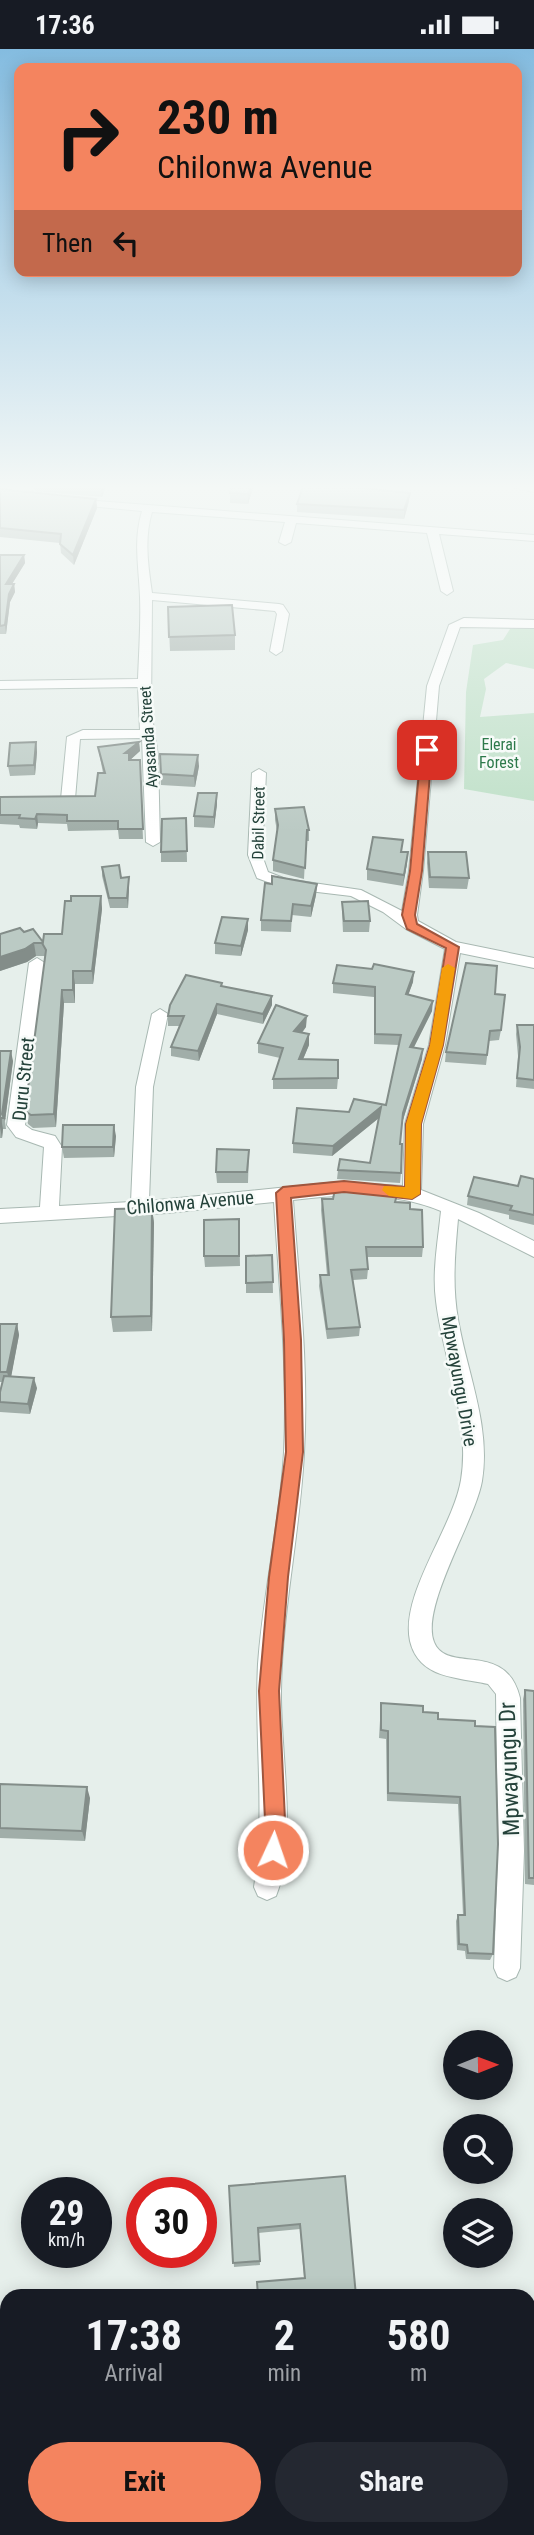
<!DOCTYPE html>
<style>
body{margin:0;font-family:"Roboto Condensed",sans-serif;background:#242831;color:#f1f3f6;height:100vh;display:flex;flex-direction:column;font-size:26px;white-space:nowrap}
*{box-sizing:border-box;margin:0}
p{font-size:23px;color:#9ea1a6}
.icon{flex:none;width:38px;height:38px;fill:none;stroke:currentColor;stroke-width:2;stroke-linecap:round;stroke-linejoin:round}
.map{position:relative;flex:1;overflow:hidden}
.panel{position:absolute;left:0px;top:2240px;width:536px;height:247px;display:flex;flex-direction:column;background:#171b24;border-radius:21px 21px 0 0;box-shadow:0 4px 18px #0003}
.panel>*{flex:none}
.top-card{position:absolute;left:14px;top:14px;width:508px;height:214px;border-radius:14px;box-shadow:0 4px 18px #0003;background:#f4845f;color:#111;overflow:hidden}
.needle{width:46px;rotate:89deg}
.controls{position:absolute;left:443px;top:1981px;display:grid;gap:14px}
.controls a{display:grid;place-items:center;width:70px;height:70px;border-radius:50%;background:#171b24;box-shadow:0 4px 18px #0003;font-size:35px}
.speed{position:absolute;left:21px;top:2128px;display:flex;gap:14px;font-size:35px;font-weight:700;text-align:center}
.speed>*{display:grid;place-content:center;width:91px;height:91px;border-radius:50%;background:#171b24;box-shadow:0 4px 18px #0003;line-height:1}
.speed small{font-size:18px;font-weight:400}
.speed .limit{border:10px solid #d22;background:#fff;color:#111}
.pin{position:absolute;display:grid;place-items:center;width:60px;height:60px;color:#fff;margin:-30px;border-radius:14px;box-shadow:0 4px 10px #0006}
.me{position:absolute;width:77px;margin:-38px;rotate:3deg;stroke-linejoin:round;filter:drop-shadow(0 0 5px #0008)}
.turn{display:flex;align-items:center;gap:24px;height:147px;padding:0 28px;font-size:32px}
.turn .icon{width:91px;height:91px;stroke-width:2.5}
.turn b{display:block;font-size:49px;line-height:60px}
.then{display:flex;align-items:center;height:66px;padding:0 28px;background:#0003;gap:14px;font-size:26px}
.eta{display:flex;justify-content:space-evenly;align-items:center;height:119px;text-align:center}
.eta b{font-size:42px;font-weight:700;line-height:49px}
.button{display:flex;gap:14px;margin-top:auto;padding:14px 28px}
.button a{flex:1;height:80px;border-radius:42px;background:#f4845f;color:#111;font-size:28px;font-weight:700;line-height:80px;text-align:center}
.button a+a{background:#242831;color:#f1f3f6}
.status{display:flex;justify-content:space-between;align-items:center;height:49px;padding:0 35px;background:#171b24;direction:ltr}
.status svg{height:19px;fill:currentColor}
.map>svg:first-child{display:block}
.green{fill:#bfe0c8}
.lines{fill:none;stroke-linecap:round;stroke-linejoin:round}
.minor-casing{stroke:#a8b8b2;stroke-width:2}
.minor{fill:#fff;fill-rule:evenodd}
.wall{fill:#a1aea9}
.shaded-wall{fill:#838d89}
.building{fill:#bbcac4;stroke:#838d89;stroke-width:2}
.route{fill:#f4845f;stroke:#9f563e;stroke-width:2}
.slow{fill:#f59e0b}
.labels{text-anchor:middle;stroke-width:5;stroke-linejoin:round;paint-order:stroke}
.far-street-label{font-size:16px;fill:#24423a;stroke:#f7fbf9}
.far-park-label{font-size:16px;fill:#2d7a4b;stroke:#f7fbf9}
.street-label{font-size:19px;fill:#24423a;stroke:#f7fbf9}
.near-street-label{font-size:23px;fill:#24423a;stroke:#f7fbf9}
</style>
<div class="status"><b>17:36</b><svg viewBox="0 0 49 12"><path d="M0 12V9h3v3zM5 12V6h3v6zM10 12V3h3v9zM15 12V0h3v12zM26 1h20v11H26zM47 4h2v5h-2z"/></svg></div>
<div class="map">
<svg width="534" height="2486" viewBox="0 0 534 2486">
<rect width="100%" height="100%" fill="#e6efeb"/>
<!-- green -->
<polygon class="green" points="534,579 534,620 506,614 484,630 486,640 480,668 534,664 534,752 464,740 466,643 473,596 503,591 510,580"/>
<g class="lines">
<defs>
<g id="minor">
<polygon points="498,435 534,437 534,443"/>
<path d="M71,450L534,486V492L439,485L453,542L447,546L441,542L427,484L296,474L291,493L285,496L279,493L285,473L152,463C144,490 148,516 152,544L279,555L283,556L289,565L282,602L276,606L270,602L277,565L275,562L152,551L151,661L158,707L160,793L153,797L146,793L142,689L80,690L75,750L68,754L61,750L67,688L83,681H140L138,638L0,640V632L138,630C139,603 141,575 140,548C139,518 133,492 142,462L67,455V451Z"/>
<path d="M464,569L534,571V579L460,578L439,637L423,822L417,866L418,872L456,893L534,909V919L460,904L445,996L423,1075L421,1141L479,1164L534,1192V1208L458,1170C455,1204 452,1236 458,1270C467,1324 491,1377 482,1432C475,1472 420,1558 434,1593C447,1626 506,1590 520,1649L524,1802L520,1919L516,1928L507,1932L498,1928L494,1919L498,1802L496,1645L488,1635C458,1628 419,1630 410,1592C400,1545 453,1479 461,1431C471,1370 443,1312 436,1252C432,1222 438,1192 441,1162C393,1142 343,1145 293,1151C299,1235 309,1320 304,1404C300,1484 282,1562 281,1642C280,1701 298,1793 276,1847L267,1851L258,1847L254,1838C266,1764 254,1689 258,1615C263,1544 280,1474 284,1403C288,1320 279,1236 274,1153L167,1164L0,1174V1160L40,1158L44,1098L16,1088L7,1076L29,914L37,909L45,914L25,1076L32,1081L55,1087L62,1098L59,1157L131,1153L136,1038L152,965L160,960L168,965L153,1038L149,1152L337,1133L403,1137L405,1075L429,996L445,900L406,880L383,863L351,847L284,839L257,829L248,806L252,724L259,720L266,724L262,806L268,823L286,830L361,841L402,862L409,822L427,637L449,576Z"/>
<polygon points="300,2480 333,2480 335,2486 302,2486"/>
</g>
</defs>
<!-- minor casing -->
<use href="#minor" class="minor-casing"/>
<!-- minor -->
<use href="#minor" class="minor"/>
</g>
<!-- wall -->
<g class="wall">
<polygon points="34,435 107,435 102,448 35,442"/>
<polygon points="254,435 248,455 230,454 230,444"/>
<polygon points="0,440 96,450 97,459 74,516 61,504 60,494 0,488"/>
<polygon points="409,452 404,470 297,463 297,455"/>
<polygon points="0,506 24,506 25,514 12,535 14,535 15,543 10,553 6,585 0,585"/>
<polygon points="168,558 235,586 235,601 170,602"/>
<polygon points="36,693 37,703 35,726 10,727 8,717"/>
<polygon points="139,693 140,702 130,711 140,711 143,790 119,790 118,781 68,782 67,775 38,774 37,780 20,779 19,776 0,775 0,748 95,747 103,724 98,698"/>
<polygon points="160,705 199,717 195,738 161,736"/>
<polygon points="217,755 214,779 194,778 194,767"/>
<polygon points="275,760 309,781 309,792 306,792 304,830 273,822 273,811 277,782 275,771"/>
<polygon points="186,769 187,813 161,813 161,803"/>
<polygon points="402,803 407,814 403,837 367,831 367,820"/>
<polygon points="428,803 469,829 467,840 429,839 427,814"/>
<polygon points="102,818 121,829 129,828 129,837 128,859 110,859 102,827"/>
<polygon points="317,835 316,846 311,868 292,866 291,883 261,882 261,871"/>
<polygon points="101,847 102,860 93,935 75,935 75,954 64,954 56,1078 33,1079 28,1075 25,1062 45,908 44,907 36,907 27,913 0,922 0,885 24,883 43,893 62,885 71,852"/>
<polygon points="342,853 370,872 369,883 343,883 342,864"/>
<polygon points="248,870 248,881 241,907 215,905 215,894"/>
<polygon points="413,933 408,946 432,962 414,998 422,1010 402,1074 400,1095 401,1124 400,1134 337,1130 338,1121 370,1114 379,1069 332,1107 293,1104 293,1094 349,1063 386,1056 399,996 374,995 374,948 333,944 333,934"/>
<polygon points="222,934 222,937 272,956 263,975 217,965 199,1012 171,1007 171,998 179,977 168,977 168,967"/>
<polygon points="495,945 501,981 499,991 489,992 486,1016 445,1013 446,1003"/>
<polygon points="517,976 534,976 534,1040 516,1038 518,1007 516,985"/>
<polygon points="306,978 302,984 309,985 309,996 303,1010 338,1029 337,1040 273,1040 273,1030 280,1009 258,1004 258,994"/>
<polygon points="0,1002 13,1012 5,1072 6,1080 3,1080 2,1089 0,1089"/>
<polygon points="116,1087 114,1108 64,1109 62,1098"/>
<polygon points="249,1101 248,1134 217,1134 216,1123"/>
<polygon points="534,1130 534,1176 509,1170 509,1166 467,1156 468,1147 518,1137"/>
<polygon points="322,1150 397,1153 410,1160 423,1198 422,1208 367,1208 368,1220 367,1230 353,1231 360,1278 359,1287 327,1290 319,1237 320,1226 327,1226 321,1161"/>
<polygon points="152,1159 154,1174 152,1282 113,1283 111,1268"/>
<polygon points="239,1170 240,1217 205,1218 204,1207"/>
<polygon points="272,1206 273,1244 246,1244 246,1207"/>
<polygon points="0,1275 17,1275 19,1286 11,1327 37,1339 30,1365 0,1363 0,1343 2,1333 0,1333"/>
<polygon points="525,1641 534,1642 534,1836 525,1835 523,1650"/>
<polygon points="381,1654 423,1663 438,1670 475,1672 493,1905 490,1911 466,1910 465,1902 457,1901 456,1872 458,1866 463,1866 458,1755 387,1752 386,1690 379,1689"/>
<polygon points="0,1735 90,1749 85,1792 0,1789"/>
<polygon points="345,2127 356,2247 304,2229 300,2180 258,2184 260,2216 234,2218 229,2137"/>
</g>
<!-- shaded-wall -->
<g class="shaded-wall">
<polygon points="102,435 107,435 102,448 101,438"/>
<polygon points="251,435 254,435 248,455 248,445"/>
<polygon points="410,444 409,452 404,470 404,461"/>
<polygon points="96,450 97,459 74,516 73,506"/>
<polygon points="24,506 25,514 7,543 6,535"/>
<polygon points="14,535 15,543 10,553 6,585 5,576 9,545"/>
<polygon points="36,693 37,703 35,726 34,716"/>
<polygon points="139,693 140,702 130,711 129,721 125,704"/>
<polygon points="198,706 199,717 195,738 194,727"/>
<polygon points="217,744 217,755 214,779 214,768"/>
<polygon points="37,765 38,774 37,780 35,770"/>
<polygon points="408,803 407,814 403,837 404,826"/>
<polygon points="129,828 129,837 128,859 127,849"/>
<polygon points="317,835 316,846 311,868 311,857"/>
<polygon points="101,847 102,860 93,935 92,922"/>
<polygon points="248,870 248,881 241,907 241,897"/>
<polygon points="34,894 36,907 27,913 0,922 0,908"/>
<polygon points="73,922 75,935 75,954 73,941"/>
<polygon points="414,923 413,933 405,955 406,945"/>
<polygon points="62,941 64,954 56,1078 54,1065"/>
<polygon points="272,947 272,956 263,975 263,965"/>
<polygon points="433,952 432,962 409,1008 410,998"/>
<polygon points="217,955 217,965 199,1012 198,1002"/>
<polygon points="307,967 306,978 294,993 294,982"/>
<polygon points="309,985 309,996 299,1020 299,1010"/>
<polygon points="423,1000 422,1010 402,1074 403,1064"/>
<polygon points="11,1002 13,1012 5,1072 2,1065"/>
<polygon points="381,1058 380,1068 332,1107 333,1097"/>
<polygon points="1,1069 3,1080 2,1089 0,1078"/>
<polygon points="114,1076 116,1087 114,1108 113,1098"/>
<polygon points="152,1159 154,1174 152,1282 151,1267"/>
<polygon points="17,1275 19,1286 10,1334 7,1323"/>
<polygon points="34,1329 37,1339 30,1365 28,1355"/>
<polygon points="87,1738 90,1749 85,1792 82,1782"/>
<polygon points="0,2437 4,2486 0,2486"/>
</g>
<!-- building -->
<g class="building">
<polygon points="65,435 102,435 101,438"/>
<polygon points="233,435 251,435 248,445 230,444"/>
<polygon points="304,435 326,435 410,444 404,461 297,455"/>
<polygon points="0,440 96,450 73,506 60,495 61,485 0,479"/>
<polygon points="0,506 24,506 6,535 14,535 9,545 5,576 0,577"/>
<polygon points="232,556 235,586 169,588 168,558"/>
<polygon points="36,693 34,716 8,717 10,694"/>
<polygon points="139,693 125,704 129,704 129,711 140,711 143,780 118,780 118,772 67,772 67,766 37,765 35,770 19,769 20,766 0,766 0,748 95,747 98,724 105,724 98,698"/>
<polygon points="160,705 198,706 194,727 161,725"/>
<polygon points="198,744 217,744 214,768 194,767"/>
<polygon points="304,758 309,781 307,781 305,819 273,811 278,776 275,760"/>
<polygon points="186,769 187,802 161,803 162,770"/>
<polygon points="373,788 403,791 401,803 408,803 404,826 367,820"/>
<polygon points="428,803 466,803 469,829 430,828"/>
<polygon points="119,816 121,829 129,828 127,849 109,849 102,818"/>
<polygon points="272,827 317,835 311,857 293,855 291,872 261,871 265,834 272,835"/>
<polygon points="71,847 101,847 92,922 73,922 73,941 62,941 54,1065 31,1066 25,1062 46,901 42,894 34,894 25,900 0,908 0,885 20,879 24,883 33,880 43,893 44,885 62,885 65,852 71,852"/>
<polygon points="368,852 370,872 344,872 342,853"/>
<polygon points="222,868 248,870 241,897 215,894"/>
<polygon points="466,914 497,917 495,945 505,946 501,981 490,982 487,1006 446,1003"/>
<polygon points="374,915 414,923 406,945 433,952 410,998 423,1000 403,1064 400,1095 402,1095 401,1124 338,1121 340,1110 370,1114 381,1058 333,1097 293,1094 297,1059 349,1063 354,1050 386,1056 401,986 375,985 375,938 333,934 337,916 372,920"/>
<polygon points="186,926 222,934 221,937 272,947 263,965 217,955 198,1002 171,998 184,967 168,967 170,956"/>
<polygon points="276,956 307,967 294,982 309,985 299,1010 338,1011 338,1029 273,1030 283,999 258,994"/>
<polygon points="517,976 534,976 534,1031 517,1029 520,998"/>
<polygon points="0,1002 11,1002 2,1065 4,1069 1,1069 0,1078"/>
<polygon points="63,1076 114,1076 113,1098 62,1098"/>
<polygon points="217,1100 249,1101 247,1123 216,1123"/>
<polygon points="521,1127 534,1130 534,1166 510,1161 512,1157 468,1147 474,1128 518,1137"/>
<polygon points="335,1140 387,1140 398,1142 395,1153 410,1154 410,1160 422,1161 423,1198 366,1198 368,1220 351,1221 360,1278 327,1280 320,1226 329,1226 322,1150 333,1150"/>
<polygon points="152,1159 151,1267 111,1268 115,1160"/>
<polygon points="239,1170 239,1207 204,1207 204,1171"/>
<polygon points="272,1206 273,1233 246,1234 246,1207"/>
<polygon points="0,1275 17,1275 7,1323 0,1323"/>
<polygon points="4,1327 34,1329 28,1355 0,1353 0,1343"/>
<polygon points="525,1641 534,1642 534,1829 529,1829"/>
<polygon points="381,1654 423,1657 423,1663 438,1664 438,1670 475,1672 475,1677 495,1678 498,1795 493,1905 468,1904 467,1896 459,1895 458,1866 465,1866 460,1748 388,1744 388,1682 381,1681"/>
<polygon points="0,1735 87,1738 82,1782 0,1779"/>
<polygon points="345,2127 356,2247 258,2247 257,2233 305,2229 300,2175 258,2179 260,2212 233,2214 229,2137"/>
<polygon points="393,2480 425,2480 427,2486 395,2486"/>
</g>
<!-- sky -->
<linearGradient id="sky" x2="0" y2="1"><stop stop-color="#84bce0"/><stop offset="0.56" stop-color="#f4f8f6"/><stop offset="1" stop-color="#f4f8f6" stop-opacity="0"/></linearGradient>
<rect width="534" height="783" fill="url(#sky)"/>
<!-- route -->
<polygon class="route" points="427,698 432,701 422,822 415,866 417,875 459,898 443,996 421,1075 420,1145 412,1150 344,1143 291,1149 301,1291 303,1403 288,1528 279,1642 285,1771 281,1808 273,1811 266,1808 263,1801 265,1771 259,1642 269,1528 286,1403 284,1291 276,1144 283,1138 344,1132 405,1138 406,1075 430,996 446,899 407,880 402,866 410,822 421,701"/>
<!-- slow -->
<polygon class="slow" points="448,915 455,919 443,996 421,1075 420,1145 412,1150 389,1147 382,1141 384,1137 405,1138 406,1075 430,996 442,919"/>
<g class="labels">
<!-- far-street labels -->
<g class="far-street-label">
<text transform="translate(148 688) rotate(-94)" y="6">Ayasanda Street</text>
<text transform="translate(258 774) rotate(-89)" y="6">Dabil Street</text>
</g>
<!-- far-park labels -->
<g class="far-park-label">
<text x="499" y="701">Elerai<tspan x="499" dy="18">Forest</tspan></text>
</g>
<!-- street labels -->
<g class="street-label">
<text transform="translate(23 1030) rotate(-84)" y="7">Duru Street</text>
<text transform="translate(190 1153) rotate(-5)" y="7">Chilonwa Avenue</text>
<text transform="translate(460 1332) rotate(80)" y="7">Mpwayungu Drive</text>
</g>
<!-- near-street labels -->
<g class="near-street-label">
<text transform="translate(509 1720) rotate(-92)" y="8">Mpwayungu Dr</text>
</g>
</g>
</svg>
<div class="controls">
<a><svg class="needle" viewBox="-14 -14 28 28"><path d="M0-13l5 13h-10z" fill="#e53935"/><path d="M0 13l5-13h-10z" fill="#9ea1a6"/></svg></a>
<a><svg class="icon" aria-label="search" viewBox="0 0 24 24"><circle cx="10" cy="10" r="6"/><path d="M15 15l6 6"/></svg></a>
<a><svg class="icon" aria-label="layers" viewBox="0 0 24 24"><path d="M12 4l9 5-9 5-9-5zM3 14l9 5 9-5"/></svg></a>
</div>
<div class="speed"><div>29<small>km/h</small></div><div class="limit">30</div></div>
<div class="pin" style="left:427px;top:701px;background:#d93025"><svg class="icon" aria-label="arrive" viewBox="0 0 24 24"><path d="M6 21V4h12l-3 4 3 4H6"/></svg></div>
<svg class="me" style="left:273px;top:1801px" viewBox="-20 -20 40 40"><circle r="17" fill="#f4845f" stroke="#fff" stroke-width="3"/><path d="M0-11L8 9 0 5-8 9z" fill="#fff"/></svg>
<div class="top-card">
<div class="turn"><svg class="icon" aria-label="right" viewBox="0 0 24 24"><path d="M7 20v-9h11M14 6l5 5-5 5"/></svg><div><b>230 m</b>Chilonwa Avenue</div></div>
<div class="then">Then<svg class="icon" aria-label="left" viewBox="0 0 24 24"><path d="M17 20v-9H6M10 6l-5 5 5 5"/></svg></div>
</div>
<section class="panel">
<div class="eta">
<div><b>17:38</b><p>Arrival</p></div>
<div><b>2</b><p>min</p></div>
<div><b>580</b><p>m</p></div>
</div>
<div class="button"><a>Exit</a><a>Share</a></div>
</section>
</div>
